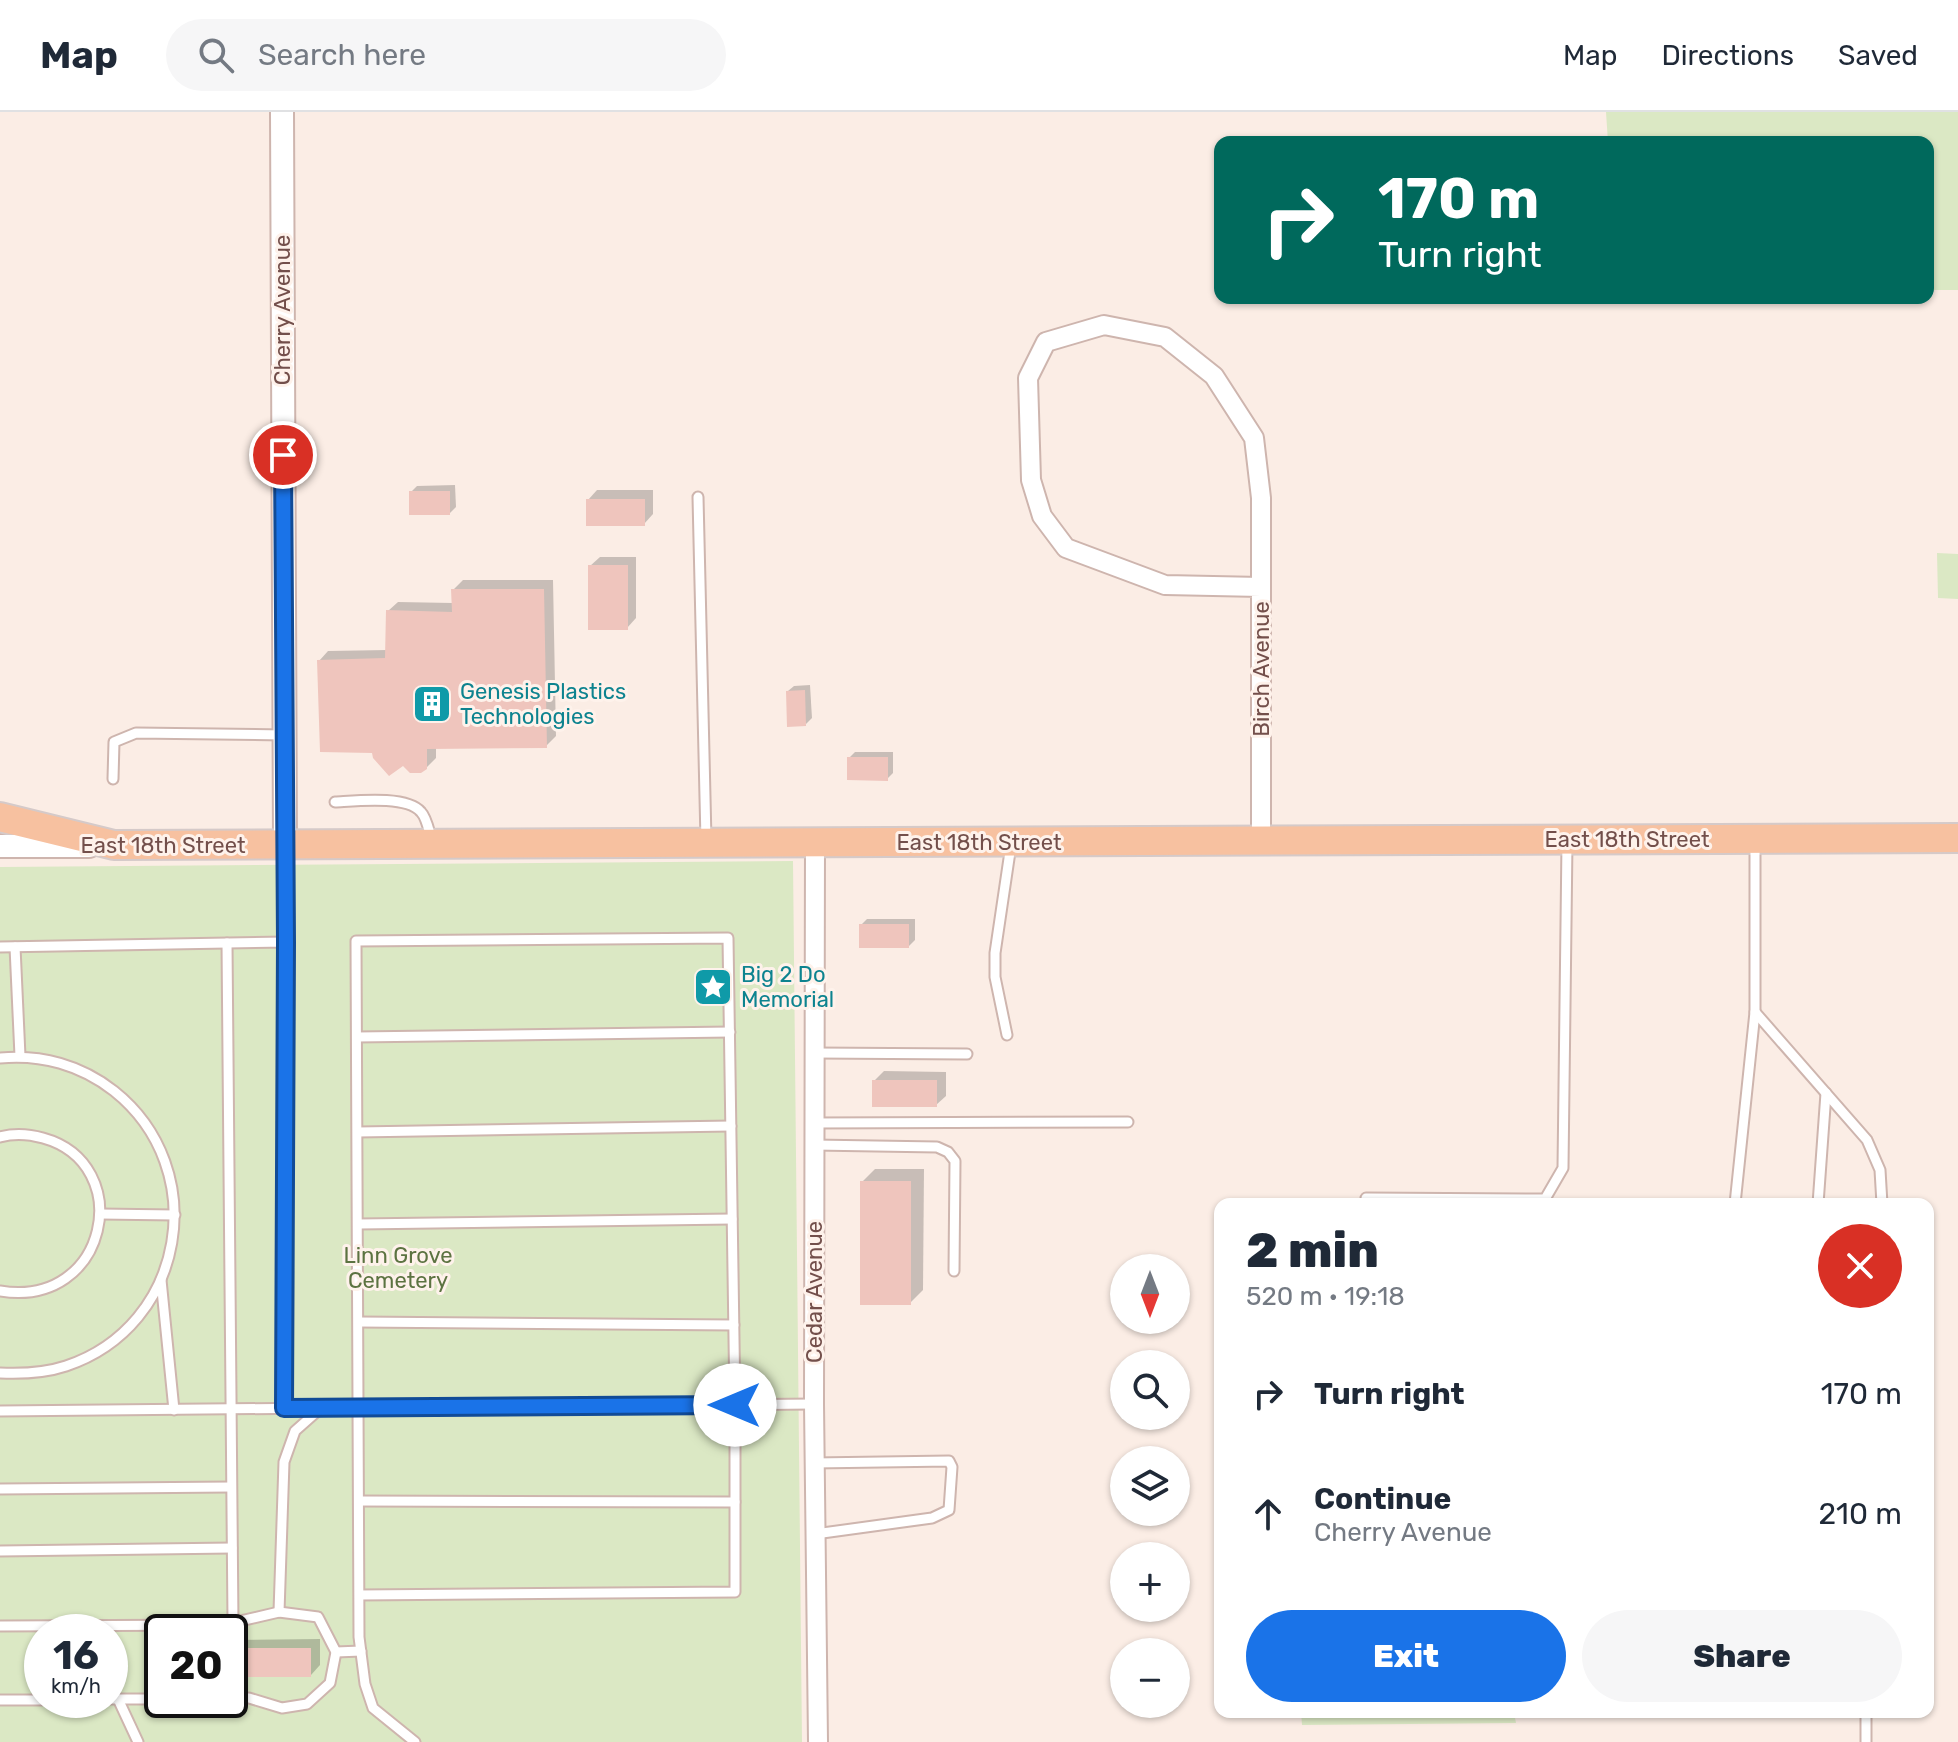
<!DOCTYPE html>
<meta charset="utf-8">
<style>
body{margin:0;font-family:Rubik,sans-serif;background:#f6f6f7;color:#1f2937;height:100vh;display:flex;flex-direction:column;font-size:30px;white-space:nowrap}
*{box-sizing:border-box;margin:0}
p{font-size:26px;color:#747a83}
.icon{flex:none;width:44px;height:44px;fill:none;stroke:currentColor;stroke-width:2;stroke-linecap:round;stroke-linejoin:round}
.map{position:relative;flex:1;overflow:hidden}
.side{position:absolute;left:1214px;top:1086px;width:720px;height:520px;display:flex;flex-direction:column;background:#fff;border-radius:16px;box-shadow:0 2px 6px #0004}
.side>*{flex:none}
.top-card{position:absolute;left:1214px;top:24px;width:720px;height:168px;border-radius:16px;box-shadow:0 2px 6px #0004;background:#00695c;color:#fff;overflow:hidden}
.needle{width:52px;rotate:180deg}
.controls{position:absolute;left:1110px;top:1142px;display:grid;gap:16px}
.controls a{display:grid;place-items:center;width:80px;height:80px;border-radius:50%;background:#fff;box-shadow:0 2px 6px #0004;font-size:40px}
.speed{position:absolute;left:24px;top:1502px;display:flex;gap:16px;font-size:40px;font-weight:700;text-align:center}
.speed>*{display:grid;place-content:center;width:104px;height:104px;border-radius:50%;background:#fff;box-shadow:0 2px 6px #0004;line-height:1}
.speed small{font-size:20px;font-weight:400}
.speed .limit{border:4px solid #111;border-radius:12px;background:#fff;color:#111}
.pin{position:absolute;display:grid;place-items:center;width:68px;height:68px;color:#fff;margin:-34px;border:4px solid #fff;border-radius:50%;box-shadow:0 2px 8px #0007}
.me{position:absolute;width:88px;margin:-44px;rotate:270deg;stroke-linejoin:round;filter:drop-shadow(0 0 6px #0008)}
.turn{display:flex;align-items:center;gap:28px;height:168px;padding:0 32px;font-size:36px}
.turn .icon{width:104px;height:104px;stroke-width:2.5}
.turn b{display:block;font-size:56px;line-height:68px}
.round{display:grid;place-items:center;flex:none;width:84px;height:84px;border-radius:42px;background:#f6f6f7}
.overview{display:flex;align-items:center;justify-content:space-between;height:136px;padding:0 32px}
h1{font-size:48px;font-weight:800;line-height:60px}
.cta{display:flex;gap:16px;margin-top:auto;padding:16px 32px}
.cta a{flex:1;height:92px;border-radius:48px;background:#1a73e8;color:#fff;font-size:32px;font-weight:800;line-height:92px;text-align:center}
.cta a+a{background:#f6f6f7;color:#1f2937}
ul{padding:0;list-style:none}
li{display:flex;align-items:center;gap:24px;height:120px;padding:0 32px}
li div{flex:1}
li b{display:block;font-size:30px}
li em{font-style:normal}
header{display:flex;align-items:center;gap:48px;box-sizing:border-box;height:112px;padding:0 40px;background:#fff;border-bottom:2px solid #e0e1e3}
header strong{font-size:38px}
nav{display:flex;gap:44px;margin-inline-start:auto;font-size:28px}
.search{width:560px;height:72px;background:#f6f6f7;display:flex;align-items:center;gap:20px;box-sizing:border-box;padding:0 28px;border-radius:44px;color:#747a83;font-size:30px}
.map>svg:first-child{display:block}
.green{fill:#dbe8c4;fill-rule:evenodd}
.shadow{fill:#0003}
.building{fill:#efc5bd}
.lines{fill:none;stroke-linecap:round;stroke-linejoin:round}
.service-casing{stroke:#ceb5ae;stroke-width:13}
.minor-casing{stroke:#ceb5ae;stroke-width:22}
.tertiary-casing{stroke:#ceb5ae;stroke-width:26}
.primary-casing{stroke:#d5cac9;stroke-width:32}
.service{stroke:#fff;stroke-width:9}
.minor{stroke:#fff;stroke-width:18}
.tertiary{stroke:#fff;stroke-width:22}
.primary{stroke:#f7c1a0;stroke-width:28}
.route-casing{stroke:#114b97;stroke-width:20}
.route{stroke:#1a73e8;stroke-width:14}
.labels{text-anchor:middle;stroke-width:6;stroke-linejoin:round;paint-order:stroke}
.street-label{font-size:22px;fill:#734f4b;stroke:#fef2eb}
.culture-label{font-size:22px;fill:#0d838f;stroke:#fef2eb;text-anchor:start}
.park-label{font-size:22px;fill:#5c7341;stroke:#fef2eb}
</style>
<header>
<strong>Map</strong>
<div class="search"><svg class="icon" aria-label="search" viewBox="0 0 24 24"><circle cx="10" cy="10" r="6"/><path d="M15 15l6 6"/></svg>Search here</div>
<nav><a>Map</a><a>Directions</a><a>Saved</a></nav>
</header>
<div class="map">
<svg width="1958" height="1630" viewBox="0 0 1958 1630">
<rect width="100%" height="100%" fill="#fbede5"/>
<!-- green -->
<g class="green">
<polygon points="1606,0 1958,0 1958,178 1928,178 1928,30 1608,30"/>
<polygon points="1937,441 1958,442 1958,487 1938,486"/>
<path d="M793,749L802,1630H0V755ZM42,1520H110V1588H42ZM162,1520H230V1588H162Z"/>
<polygon points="1301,1600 1514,1600 1516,1611 1302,1613"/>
</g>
<!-- shadow -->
<g class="shadow">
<polygon points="455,373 456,395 450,401 411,380 417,374"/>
<polygon points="597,378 653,378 653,402 644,412 588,388"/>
<polygon points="600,445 636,445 636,506 627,516 590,454"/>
<polygon points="463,468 553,468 556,624 546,634 436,634 436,646 426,656 319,549 328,539 387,538 388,499 398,490 453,491 453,478"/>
<polygon points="810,573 812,606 806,612 788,579 794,574"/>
<polygon points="855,640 893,640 893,661 887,667 849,646"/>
<polygon points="867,807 915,807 915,828 909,834 861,813"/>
<polygon points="884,959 946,960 946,984 936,993 874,969"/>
<polygon points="875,1057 924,1057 923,1178 910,1191 862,1070"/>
<polygon points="320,1527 320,1553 311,1563 230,1563 230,1528"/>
</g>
<!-- building -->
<g class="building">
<rect x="409" y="379" width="41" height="24"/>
<rect x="586" y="387" width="59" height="27"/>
<rect x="588" y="453" width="40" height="65"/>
<polygon points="451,477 544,477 547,636 427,637 427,657 421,661 410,661 403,654 389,664 373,646 372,641 320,640 317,548 385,546 386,498 452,500"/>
<polygon points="805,578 806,614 787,615 786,579"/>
<polygon points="847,645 888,645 888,669 847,668"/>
<rect x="859" y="812" width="50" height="24"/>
<rect x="872" y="968" width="65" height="27"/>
<rect x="860" y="1069" width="51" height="124"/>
<rect x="230" y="1536" width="81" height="29"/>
</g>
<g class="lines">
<defs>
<g id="service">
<polyline points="698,385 706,728"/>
<polyline points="113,667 114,630 136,621 284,623"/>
<path d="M335,690C355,689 407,683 421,700C427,706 429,720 432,729"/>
<polyline points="285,738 286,830"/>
<polyline points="227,831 233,1511"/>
<polyline points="0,835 286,830 284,1296"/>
<polyline points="15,835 20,944"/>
<polyline points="1755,900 1867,1028 1880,1058 1882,1092"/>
<polyline points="1007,923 995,865 995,841 1011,733"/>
<polyline points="357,925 730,920"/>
<polyline points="815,941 967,942"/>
<path d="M0,946C41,942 81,953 114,979C212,1057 186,1214 66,1254C45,1261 22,1262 0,1261"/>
<polyline points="814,1011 1128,1010"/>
<polyline points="358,1020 731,1014"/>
<path d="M0,1025C14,1021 29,1022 43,1026C137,1052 108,1197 0,1179"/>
<polyline points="814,1033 937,1035 948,1040 955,1049 954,1159"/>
<polyline points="1366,1086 1545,1087 1563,1056 1567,730"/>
<polyline points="1735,1092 1755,900 1755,730"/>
<polyline points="1818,1092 1826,981"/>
<polyline points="100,1102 175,1103"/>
<polyline points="359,1112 732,1107"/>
<polyline points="161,1168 174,1298"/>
<polyline points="359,1210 734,1213"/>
<polyline points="0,1299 321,1296"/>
<polyline points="814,1351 949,1349 952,1355 949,1398 932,1406 815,1422"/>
<polyline points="0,1377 231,1375"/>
<polyline points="359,1389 735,1390"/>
<polyline points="0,1439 232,1436"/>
<polyline points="359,1483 735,1480 735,1293 728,826 356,829 359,1525 365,1572 373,1596 415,1630"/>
<polyline points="279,1500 284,1350 295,1319 321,1296 814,1292"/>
<polyline points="0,1514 223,1513 279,1500 318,1505 336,1540 330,1571 307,1592 282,1596 249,1586 230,1586"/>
<polyline points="336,1540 361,1539"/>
<polyline points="110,1587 162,1587"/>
<polyline points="118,1587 138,1630"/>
<polyline points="0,1588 42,1588"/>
<polyline points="1866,1600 1866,1630"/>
</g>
<g id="minor">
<polyline points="1261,729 1261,386 1254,326 1214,264 1165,225 1104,213 1046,230 1028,266 1031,368 1042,404 1066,436 1165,473 1261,475"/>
<polyline points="815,730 814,1292 818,1630"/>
</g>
<g id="tertiary">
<polyline points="282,0 285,733"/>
<polyline points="0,734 89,734"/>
</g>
<polyline id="primary" points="0,705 114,733 1958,726"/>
</defs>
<!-- service casing -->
<use href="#service" class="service-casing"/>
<!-- minor casing -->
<use href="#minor" class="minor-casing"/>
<!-- tertiary casing -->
<use href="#tertiary" class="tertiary-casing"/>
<!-- primary casing -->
<use href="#primary" class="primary-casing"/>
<!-- service -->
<use href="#service" class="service"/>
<!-- minor -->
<use href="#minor" class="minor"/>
<!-- tertiary -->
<use href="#tertiary" class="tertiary"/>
<!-- primary -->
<use href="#primary" class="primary"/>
</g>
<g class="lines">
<defs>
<polyline id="route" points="283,343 286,830 284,1296 735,1293"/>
</defs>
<!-- route casing -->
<use href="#route" class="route-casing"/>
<!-- route -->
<use href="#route" class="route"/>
</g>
<!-- icons -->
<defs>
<symbol id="building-square" viewBox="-11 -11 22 22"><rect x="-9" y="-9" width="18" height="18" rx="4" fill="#0f9aa8" stroke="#fef2eb"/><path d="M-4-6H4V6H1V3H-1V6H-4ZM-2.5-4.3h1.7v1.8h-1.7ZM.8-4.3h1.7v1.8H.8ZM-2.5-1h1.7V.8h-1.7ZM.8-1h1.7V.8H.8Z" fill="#fff"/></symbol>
<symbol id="sight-square" viewBox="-11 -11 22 22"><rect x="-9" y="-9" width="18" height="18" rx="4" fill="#0f9aa8" stroke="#fef2eb"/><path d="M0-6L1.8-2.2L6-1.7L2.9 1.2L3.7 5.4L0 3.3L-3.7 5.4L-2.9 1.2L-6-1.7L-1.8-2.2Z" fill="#fff"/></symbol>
</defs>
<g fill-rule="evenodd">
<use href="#building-square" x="410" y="570" width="44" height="44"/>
<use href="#sight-square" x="691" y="853" width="44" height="44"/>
</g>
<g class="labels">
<!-- street labels -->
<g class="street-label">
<text transform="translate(282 198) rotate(-90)" y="8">Cherry Avenue</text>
<text transform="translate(1261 557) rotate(-90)" y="8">Birch Avenue</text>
<text x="1627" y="735">East 18th Street</text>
<text x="979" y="738">East 18th Street</text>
<text x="163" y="741">East 18th Street</text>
<text transform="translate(814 1180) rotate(-90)" y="8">Cedar Avenue</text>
</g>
<!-- culture labels -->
<g class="culture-label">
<text x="460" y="587">Genesis Plastics<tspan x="460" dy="25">Technologies</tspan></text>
<text x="741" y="870">Big 2 Do<tspan x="741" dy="25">Memorial</tspan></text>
</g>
<!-- park labels -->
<g class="park-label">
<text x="398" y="1151">Linn Grove<tspan x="398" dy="25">Cemetery</tspan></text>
</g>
</g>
</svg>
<div class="controls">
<a><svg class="needle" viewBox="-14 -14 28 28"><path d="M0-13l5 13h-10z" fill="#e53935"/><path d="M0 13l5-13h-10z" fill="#747a83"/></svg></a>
<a><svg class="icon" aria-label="search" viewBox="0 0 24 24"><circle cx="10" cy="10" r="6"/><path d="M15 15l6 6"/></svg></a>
<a><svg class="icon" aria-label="layers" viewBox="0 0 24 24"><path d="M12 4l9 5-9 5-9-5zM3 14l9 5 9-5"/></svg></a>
<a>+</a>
<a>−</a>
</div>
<div class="speed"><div>16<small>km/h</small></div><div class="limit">20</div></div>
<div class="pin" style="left:283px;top:343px;background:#d93025"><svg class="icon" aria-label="arrive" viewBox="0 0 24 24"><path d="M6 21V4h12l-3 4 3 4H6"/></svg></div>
<svg class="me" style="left:735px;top:1293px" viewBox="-20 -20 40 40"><circle r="19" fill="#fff"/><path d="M0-13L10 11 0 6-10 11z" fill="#1a73e8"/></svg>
<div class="top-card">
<div class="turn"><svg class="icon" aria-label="right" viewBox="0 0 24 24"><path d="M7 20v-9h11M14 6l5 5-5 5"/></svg><div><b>170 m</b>Turn right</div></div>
</div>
<section class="side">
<div class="overview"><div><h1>2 min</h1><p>520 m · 19:18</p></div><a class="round" style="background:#d93025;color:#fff"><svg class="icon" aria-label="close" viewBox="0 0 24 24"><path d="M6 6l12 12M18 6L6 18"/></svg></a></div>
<ul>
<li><svg class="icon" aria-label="right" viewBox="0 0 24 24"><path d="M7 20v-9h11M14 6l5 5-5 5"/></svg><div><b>Turn right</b></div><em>170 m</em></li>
<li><svg class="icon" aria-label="ahead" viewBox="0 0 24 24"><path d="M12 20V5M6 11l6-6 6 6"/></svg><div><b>Continue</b><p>Cherry Avenue</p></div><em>210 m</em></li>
</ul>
<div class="cta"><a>Exit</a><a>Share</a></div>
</section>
</div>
